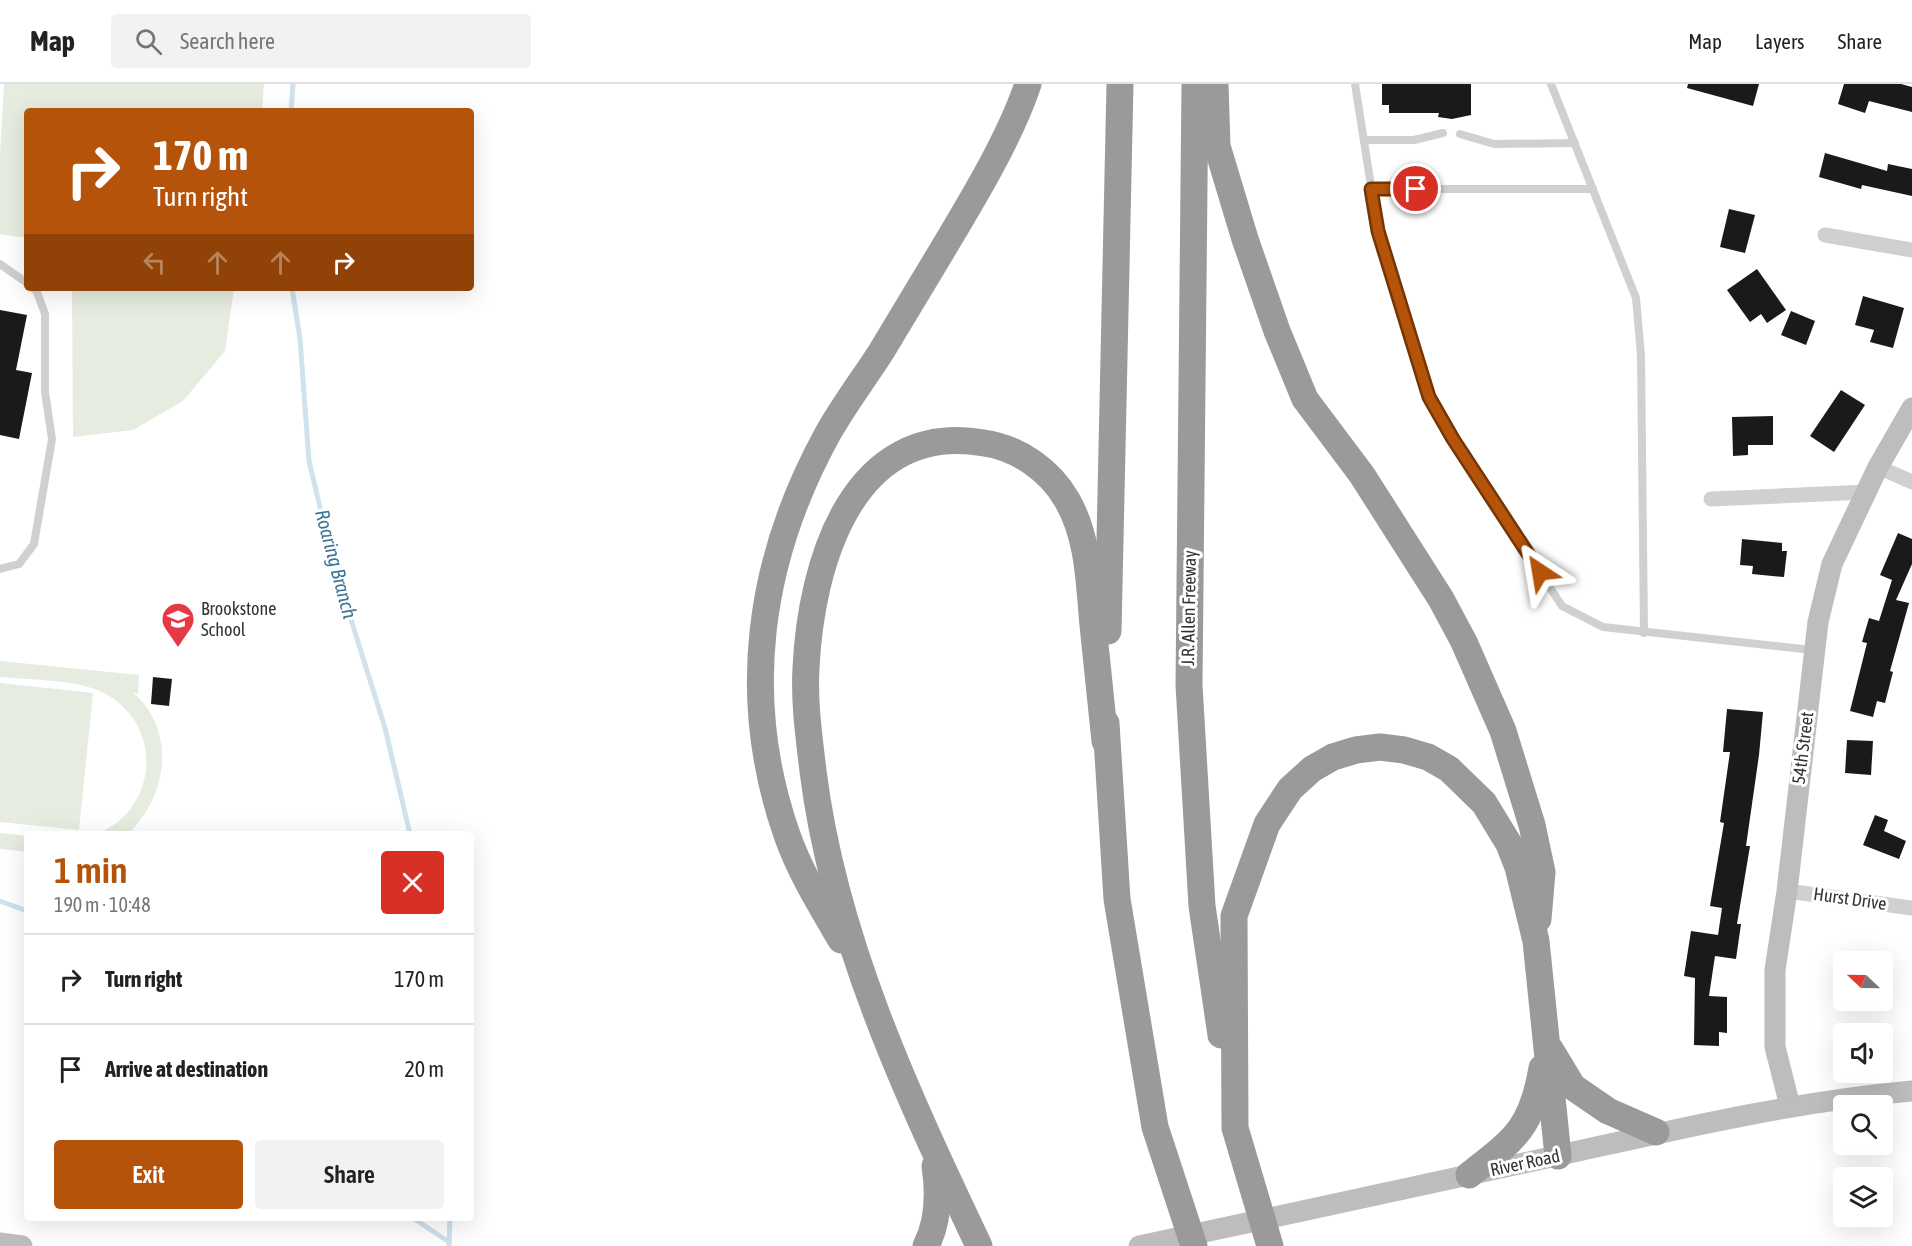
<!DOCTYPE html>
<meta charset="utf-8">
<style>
body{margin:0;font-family:"Asap Condensed",sans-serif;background:#f2f2f2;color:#222;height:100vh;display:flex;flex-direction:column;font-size:22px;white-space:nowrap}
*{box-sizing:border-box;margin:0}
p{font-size:20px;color:#767676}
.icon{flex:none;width:33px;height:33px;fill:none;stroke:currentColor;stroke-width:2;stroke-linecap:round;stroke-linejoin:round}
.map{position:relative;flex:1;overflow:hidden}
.panel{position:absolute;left:24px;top:747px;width:450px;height:390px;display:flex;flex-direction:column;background:#fff;border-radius:6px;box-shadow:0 6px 24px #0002}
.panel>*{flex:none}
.hud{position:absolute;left:24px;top:24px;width:450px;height:183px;border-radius:6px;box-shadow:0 6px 24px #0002;background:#b45309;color:#fff;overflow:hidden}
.needle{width:39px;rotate:292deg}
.buttons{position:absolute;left:1833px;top:867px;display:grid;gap:12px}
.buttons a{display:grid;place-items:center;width:60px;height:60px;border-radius:6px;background:#fff;box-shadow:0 6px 24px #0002;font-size:30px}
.pin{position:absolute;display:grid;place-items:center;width:51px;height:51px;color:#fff;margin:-26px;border:3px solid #fff;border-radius:50%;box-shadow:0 2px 6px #0007}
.me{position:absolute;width:66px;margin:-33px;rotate:327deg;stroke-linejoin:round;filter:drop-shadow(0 0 4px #0008)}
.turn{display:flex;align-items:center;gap:21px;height:126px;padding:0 30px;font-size:27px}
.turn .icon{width:78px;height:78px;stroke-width:2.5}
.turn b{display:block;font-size:42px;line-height:51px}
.lanes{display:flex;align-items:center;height:57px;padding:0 30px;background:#0003;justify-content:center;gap:30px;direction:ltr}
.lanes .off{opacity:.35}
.round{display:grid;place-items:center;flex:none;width:63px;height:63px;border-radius:6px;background:#f2f2f2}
.head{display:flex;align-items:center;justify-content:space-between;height:102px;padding:0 30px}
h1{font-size:36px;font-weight:600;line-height:45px;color:#b45309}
.cta{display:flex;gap:12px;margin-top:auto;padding:12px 30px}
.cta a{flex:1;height:69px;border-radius:6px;background:#b45309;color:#fff;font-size:24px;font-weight:600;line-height:69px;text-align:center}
.cta a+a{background:#f2f2f2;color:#222}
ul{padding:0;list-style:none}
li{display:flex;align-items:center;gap:18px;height:90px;padding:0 30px;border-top:2px solid #e0e0e0}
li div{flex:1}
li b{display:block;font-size:22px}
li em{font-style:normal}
header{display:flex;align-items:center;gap:36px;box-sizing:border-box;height:84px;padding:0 30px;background:#fff;border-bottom:2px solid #e0e0e0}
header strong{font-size:28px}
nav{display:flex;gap:33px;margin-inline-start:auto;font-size:21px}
.search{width:420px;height:54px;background:#f2f2f2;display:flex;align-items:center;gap:15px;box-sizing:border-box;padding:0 21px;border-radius:6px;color:#767676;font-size:22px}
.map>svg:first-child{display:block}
.green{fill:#e6ecdf}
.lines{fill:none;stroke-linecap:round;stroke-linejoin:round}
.stream{stroke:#cfe2ee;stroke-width:5}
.building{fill:#1a1a1a}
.lane{stroke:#d0d0d0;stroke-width:8}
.street{stroke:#d0d0d0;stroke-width:15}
.secondary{stroke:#bdbdbd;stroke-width:21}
.highway{stroke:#9a9a9a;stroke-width:27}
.route-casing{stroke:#753606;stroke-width:15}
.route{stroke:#b45309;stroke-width:10}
.labels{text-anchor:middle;stroke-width:6;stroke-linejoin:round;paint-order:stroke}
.street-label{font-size:18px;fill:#333;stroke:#fff}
.poi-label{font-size:18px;fill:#333;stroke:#fff;text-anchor:start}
.water-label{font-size:20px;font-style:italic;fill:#3f7597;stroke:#fff}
</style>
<header>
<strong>Map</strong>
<div class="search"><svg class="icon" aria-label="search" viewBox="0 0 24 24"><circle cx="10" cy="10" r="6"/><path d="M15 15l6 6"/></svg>Search here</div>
<nav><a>Map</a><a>Layers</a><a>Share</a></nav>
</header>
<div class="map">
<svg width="1912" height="1162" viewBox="0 0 1912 1162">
<rect width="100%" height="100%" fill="#fff"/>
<!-- green -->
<g class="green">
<polygon points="4,0 264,0 262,27 27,27 27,154 0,150 0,69"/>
<polygon points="72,204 234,204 225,267 183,317 133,346 73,353"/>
<path d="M0,577L139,591L138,610L132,608C178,646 167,713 128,750H97C159,725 164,640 104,609C77,595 31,596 0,593Z"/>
<polygon points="0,599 93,609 79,746 0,738"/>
<polygon points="0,749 27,752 27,768 0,765"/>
</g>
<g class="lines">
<!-- stream -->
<g class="stream">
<polyline points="291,27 293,0"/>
<polyline points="292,204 300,255 309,377 333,478 385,644 410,750"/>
<polyline points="0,817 27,827"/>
<polyline points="413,1134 449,1158"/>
<polyline points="449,1162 450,1134"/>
</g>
</g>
<!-- building -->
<g class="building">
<polygon points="1382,0 1471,0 1471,31 1452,35 1438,33 1439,29 1389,29 1389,21 1382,21"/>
<polygon points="1688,0 1759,0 1753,22 1687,4"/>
<polygon points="1844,0 1901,0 1912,3 1912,28 1869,17 1865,29 1838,20"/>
<polygon points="1825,69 1887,87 1888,80 1912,85 1912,112 1862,101 1861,105 1819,93"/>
<polygon points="1729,125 1755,131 1745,169 1720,163"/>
<polygon points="1757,185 1786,226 1767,239 1761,230 1750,238 1727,206"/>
<polygon points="1863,212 1904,224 1893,264 1870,258 1874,246 1855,241"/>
<polygon points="0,226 27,231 16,286 32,289 19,355 0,351"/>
<polygon points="1791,227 1815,237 1806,261 1781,251"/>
<polygon points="1841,306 1865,321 1834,368 1810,352"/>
<polygon points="1773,332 1773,361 1748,361 1748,371 1733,372 1732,333"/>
<polygon points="1898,449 1912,455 1912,480 1896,516 1909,519 1890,587 1893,588 1885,619 1877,617 1873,633 1850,627 1867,559 1862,558 1869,534 1879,537 1892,496 1880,491"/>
<polygon points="1742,455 1782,459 1782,467 1787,467 1784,493 1752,490 1753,482 1740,481"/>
<polygon points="153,593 172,595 169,622 151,620"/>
<polygon points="1727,625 1763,628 1759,671 1746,762 1750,762 1737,840 1741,840 1736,875 1715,872 1709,912 1727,913 1727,949 1719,948 1719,962 1694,961 1695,894 1684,892 1691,847 1718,851 1722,824 1710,822 1724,739 1720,738 1730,668 1723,668"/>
<polygon points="1847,656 1873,657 1871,691 1845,689"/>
<polygon points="1875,731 1888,736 1884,747 1906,757 1899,775 1863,761"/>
</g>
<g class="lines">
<!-- lane -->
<g class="lane">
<polyline points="1355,0 1378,147 1429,313 1453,355 1562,522 1603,543 1812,566"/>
<polyline points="1551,0 1636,214 1641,272 1644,549"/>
<polyline points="1460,50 1494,60 1575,59"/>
<polyline points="1364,56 1414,56 1443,49"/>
<polyline points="1371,105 1593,105"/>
<polyline points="0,180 27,199"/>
<polyline points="0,485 19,480 34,460 52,355 45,308 45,230 37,208 33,204"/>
</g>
<!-- street -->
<g class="street">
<polyline points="1825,151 1912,166"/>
<polyline points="1878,383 1912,398"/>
<polyline points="1711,415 1866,408"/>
<polyline points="1787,807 1912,824"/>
</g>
<!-- secondary -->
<g class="secondary">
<polyline points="1790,1022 1775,963 1775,886 1787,807 1818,538 1832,480 1878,383 1912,324"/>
<polyline points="0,1159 22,1162"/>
<path d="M1139,1162C1278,1132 1417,1103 1556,1072C1674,1046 1791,1018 1912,1007"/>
</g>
<!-- highway -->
<g class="highway">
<polyline points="1195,0 1189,601 1202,822 1221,951"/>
<polyline points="1215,0 1217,62 1245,155 1277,247 1305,315 1362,391 1441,515 1464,558 1503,647 1532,741 1542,788 1538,835"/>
<polyline points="1108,547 1120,0"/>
<polyline points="1106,639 1117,815 1155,1043 1194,1162"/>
<path d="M841,856C821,822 800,788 787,751C739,614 758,477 827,351C843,322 863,296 881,268C900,237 918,206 937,175C968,123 1009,57 1028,0"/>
<polyline points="1550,965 1573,1003 1608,1027 1656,1048"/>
<path d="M1469,1091C1515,1055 1532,1044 1542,984"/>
<path d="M926,1162C939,1137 939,1109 935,1082"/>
<path d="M979,1162C907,1010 834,855 813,687C809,653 804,618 806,584C811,480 852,336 984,359C1018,364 1050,386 1067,416C1089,454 1089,499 1093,541C1097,580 1101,619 1105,657"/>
<polyline points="1270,1162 1235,1044 1234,832 1267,740 1290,705 1312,685 1333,673 1356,666 1380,663 1404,666 1428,673 1449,685 1484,719 1509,760 1518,783 1536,857 1558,1072"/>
</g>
</g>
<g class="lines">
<defs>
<polyline id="route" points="1416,105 1371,105 1378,147 1429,313 1453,355 1540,488"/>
</defs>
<!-- route casing -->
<use href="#route" class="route-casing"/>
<!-- route -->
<use href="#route" class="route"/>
</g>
<!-- icons -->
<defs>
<symbol id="school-pin" viewBox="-11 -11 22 30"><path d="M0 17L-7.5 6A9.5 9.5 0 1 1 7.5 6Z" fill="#e63946" stroke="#fff"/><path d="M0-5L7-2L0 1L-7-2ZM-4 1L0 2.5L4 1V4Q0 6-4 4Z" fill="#fff"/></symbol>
</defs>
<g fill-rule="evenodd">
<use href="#school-pin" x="159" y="516" width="38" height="52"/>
</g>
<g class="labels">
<!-- street labels -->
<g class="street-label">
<text transform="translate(1189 524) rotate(-89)" y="6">J.R. Allen Freeway</text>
<text transform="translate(1803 664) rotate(-83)" y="6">54th Street</text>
<text transform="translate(1850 815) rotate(8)" y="6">Hurst Drive</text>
<text transform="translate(1525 1079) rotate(-12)" y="6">River Road</text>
</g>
<!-- poi labels -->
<g class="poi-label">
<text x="201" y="531">Brookstone<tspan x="201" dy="21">School</tspan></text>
</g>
<!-- water labels -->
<g class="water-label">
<text transform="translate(336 480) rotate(75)" y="7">Roaring Branch</text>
</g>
</g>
</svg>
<div class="buttons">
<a><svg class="needle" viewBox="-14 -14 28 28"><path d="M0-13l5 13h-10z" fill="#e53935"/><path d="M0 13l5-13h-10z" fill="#767676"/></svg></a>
<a><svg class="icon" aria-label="sound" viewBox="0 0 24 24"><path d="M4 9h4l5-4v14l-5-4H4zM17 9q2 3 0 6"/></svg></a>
<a><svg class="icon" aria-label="search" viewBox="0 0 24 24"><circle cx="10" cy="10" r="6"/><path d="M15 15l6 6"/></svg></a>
<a><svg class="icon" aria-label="layers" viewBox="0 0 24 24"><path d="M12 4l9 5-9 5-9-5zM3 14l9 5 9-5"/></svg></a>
</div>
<div class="pin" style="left:1416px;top:105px;background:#d93025"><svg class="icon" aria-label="arrive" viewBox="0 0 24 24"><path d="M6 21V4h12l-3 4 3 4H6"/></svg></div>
<svg class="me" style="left:1540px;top:488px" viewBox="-20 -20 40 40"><path d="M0-17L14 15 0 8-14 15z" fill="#b45309" stroke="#fff" stroke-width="4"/></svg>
<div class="hud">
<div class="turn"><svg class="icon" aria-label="right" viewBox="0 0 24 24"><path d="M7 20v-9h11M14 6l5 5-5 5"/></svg><div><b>170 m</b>Turn right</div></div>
<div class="lanes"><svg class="icon off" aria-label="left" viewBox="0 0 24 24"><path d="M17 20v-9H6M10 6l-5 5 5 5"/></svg><svg class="icon off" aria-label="ahead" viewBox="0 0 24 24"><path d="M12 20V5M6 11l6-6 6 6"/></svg><svg class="icon off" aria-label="ahead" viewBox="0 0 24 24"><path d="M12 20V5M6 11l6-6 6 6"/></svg><svg class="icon" aria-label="right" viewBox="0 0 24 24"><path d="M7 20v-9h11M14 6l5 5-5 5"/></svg></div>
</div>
<section class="panel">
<div class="head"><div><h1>1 min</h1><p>190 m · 10:48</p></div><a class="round" style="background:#d93025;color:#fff"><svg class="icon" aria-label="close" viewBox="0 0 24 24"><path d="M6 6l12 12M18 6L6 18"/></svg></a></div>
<ul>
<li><svg class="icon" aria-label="right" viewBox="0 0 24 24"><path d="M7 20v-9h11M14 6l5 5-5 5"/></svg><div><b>Turn right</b></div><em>170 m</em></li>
<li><svg class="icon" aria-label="arrive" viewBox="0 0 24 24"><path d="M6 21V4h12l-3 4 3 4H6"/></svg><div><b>Arrive at destination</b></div><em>20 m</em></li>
</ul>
<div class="cta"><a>Exit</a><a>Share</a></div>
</section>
</div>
